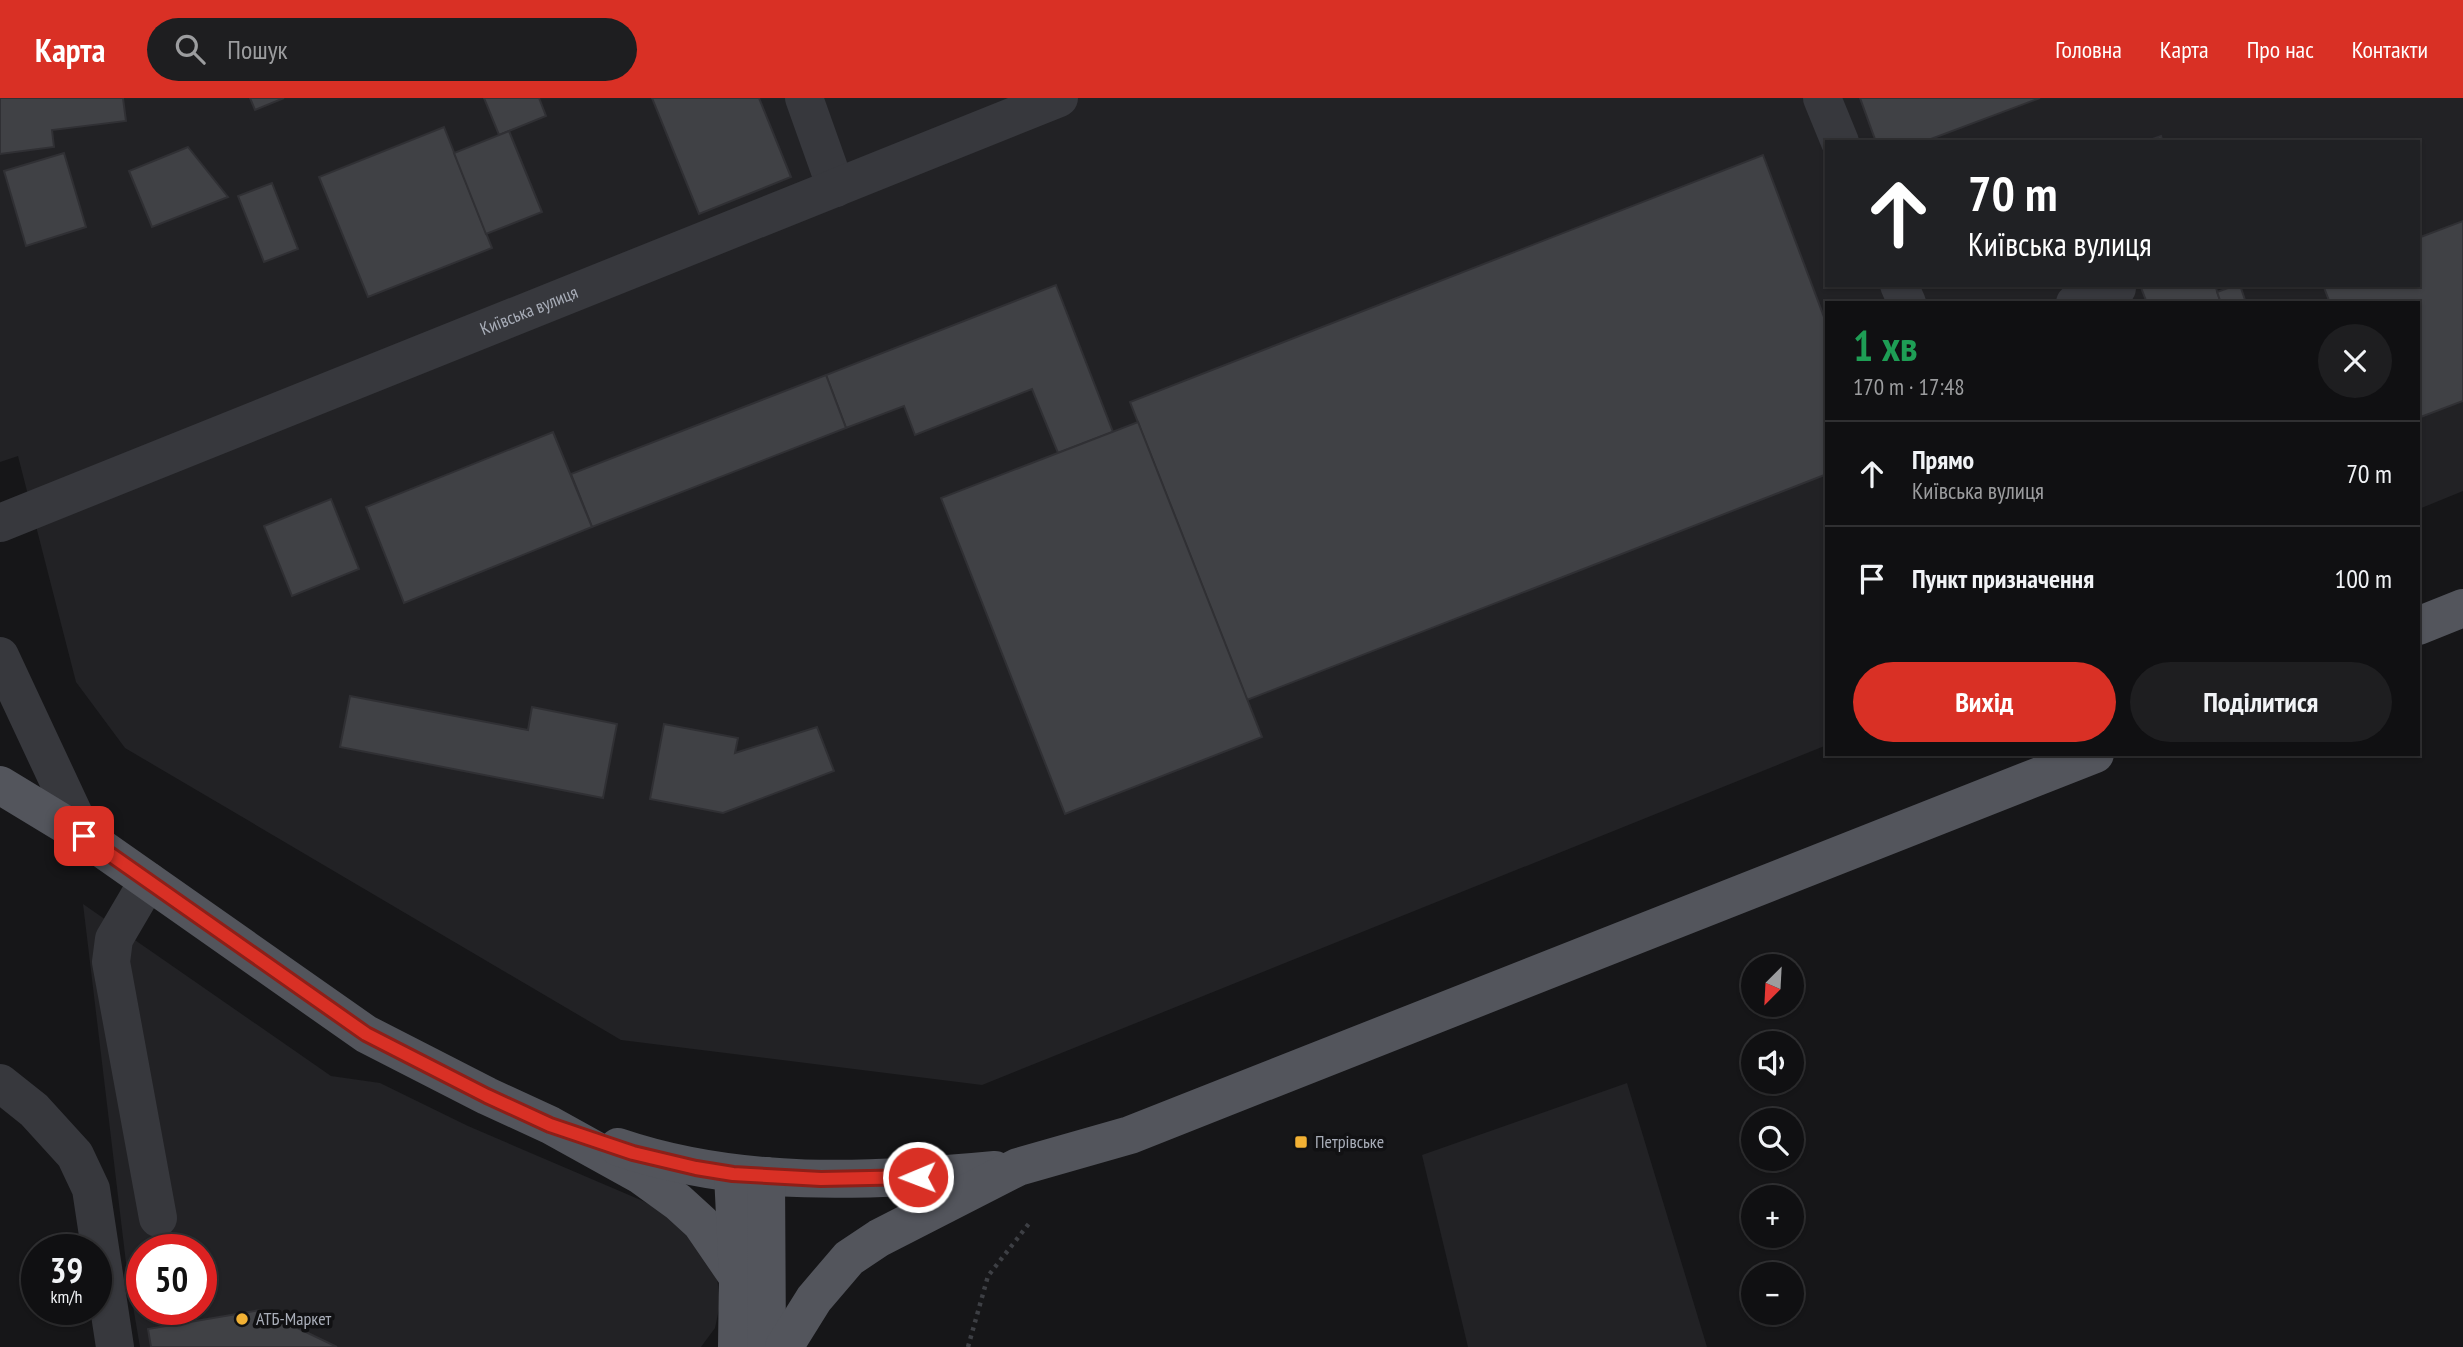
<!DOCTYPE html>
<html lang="uk">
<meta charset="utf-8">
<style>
body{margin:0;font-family:"PT Sans Narrow",sans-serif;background:#1e1e20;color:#f1f3f6;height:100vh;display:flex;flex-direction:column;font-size:26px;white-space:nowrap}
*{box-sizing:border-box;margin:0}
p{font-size:23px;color:#9c9d9f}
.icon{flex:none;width:38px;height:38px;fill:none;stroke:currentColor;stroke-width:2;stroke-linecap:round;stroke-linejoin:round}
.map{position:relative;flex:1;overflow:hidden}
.panel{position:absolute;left:1825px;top:203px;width:595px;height:455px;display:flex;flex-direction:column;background:#101012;border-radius:0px;box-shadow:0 2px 5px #0004,0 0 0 2px #303032}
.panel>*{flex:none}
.guide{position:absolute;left:1825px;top:42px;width:595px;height:147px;border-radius:0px;box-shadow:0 2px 5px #0004,0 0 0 2px #303032;background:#202124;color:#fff;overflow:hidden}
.needle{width:46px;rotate:204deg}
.buttons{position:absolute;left:1741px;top:856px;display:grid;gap:14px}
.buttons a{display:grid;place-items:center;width:63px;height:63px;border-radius:50%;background:#101012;box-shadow:0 2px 5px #0004,0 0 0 2px #303032;font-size:35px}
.speed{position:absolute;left:21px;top:1136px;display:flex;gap:14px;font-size:35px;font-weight:700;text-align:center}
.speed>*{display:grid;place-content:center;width:91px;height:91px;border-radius:50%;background:#101012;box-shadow:0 2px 5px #0004,0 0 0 2px #303032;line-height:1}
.speed small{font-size:18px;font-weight:400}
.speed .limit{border:10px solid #d22;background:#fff;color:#111}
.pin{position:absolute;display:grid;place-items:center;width:60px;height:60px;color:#fff;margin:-30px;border-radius:14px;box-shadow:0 4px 10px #0006}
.me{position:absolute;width:77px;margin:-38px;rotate:269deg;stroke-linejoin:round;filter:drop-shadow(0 0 5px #0008)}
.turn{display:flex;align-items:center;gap:24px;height:147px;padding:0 28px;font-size:32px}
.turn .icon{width:91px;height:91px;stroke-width:2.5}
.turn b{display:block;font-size:49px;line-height:60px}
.round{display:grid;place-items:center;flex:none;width:74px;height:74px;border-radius:37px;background:#1e1e20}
.head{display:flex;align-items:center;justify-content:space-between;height:119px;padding:0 28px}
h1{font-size:42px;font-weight:700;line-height:52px;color:#1e9e55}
.cta{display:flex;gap:14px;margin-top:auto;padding:14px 28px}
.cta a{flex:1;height:80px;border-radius:42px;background:#d93025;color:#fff;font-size:28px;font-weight:700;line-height:80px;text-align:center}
.cta a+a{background:#1e1e20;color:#f1f3f6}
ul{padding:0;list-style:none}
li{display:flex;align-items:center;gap:21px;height:105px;padding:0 28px;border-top:2px solid #303032}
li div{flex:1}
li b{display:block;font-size:26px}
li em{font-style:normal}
header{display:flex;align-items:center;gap:42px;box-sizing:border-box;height:98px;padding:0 35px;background:#d93025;color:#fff}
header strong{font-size:33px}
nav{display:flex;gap:38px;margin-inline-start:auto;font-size:24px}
.search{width:490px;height:63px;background:#1e1e20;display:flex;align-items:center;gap:18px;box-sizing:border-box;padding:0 24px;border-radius:38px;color:#9c9d9f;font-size:26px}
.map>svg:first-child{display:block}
.built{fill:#222225;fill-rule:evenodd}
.building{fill:#404145;stroke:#303034;stroke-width:2}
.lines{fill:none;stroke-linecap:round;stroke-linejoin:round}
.path{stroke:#3d3f44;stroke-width:4.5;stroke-dasharray:3.5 5;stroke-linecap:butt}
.minor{stroke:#37383d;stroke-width:38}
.major{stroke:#53555c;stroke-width:38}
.route-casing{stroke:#8d1f18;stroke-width:18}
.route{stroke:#d93025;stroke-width:12}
.poi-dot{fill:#f2b134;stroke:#111113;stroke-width:2.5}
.labels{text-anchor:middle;stroke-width:7;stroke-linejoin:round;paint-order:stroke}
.street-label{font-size:18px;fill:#a8adb8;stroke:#111113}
.poi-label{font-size:18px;fill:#a8adb8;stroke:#111113;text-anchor:start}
</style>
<header>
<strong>Карта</strong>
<div class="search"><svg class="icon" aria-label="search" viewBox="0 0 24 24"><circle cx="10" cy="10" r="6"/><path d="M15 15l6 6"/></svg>Пошук</div>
<nav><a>Головна</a><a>Карта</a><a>Про нас</a><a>Контакти</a></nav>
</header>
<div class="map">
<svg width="2463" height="1249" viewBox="0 0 2463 1249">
<rect width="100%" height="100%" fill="#161618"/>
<!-- built -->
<g class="built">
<path d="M0,0H2463V393L2419,411L2418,205H1827V647L982,987L621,942L125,650L76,584L18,358L0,364ZM1827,44H2418V187H1827Z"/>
<path d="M83,806L331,978L380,985L468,1028L643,1103L677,1122L717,1178L720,1206L715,1230L701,1249H140L127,1173ZM142,1152H201V1211H142Z"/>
<polygon points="1627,985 1707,1249 1468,1249 1422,1057"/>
</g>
<!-- building -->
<g class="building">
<polygon points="0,0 123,0 126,23 52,32 54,49 0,56"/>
<polygon points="250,0 284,0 255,12"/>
<polygon points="484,0 539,0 546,18 499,37"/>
<polygon points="652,0 759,0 791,79 699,116"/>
<polygon points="1860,0 2040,0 1923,44 1876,44"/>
<polygon points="444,29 492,150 368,199 319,79"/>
<polygon points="509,33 542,114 486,136 454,55"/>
<polygon points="2161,38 2163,44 2144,44"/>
<polygon points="188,49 228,99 152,129 129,73"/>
<polygon points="64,55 86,129 26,148 4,73"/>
<polygon points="1763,57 1827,227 1827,376 1247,602 1130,304"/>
<polygon points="272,85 298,151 264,164 238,98"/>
<polygon points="2463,123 2463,303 2418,320 2418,205 2330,205 2323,187 2418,187 2418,140"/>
<polygon points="1056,187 1113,334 1058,355 1032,291 915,337 904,308 846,330 826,277"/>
<polygon points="2140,187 2215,187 2221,205 2147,205"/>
<polygon points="2236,187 2240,187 2246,205 2221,205 2217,194"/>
<polygon points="826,277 846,330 592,429 571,376"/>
<polygon points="1138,324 1262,639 1065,716 941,400"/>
<polygon points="553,334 592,429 404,505 366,409"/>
<polygon points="331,401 359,471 292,498 264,428"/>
<polygon points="350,598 528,632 532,609 617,626 603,700 340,649"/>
<polygon points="664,626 738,640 735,655 817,629 834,673 723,715 650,701"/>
<polygon points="260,1212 337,1249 151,1249 148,1231"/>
</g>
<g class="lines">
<!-- path -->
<polyline class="path" points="968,1249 988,1178 1031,1123"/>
<!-- minor -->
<g class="minor">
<polyline points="804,0 836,90"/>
<polyline points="1822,0 1840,44"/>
<polyline points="1899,187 1907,205"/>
<polyline points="2075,205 2117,190"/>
<path id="s1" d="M0,425L1059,0"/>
<polyline points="0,558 84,738"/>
<polyline points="148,783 114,841 111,864 158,1120"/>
<polyline points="0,985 34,1012 75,1057 91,1091 115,1249"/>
</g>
<!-- major -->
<g class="major">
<polyline points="2418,528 2463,510"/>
<polyline points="0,687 84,738 366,936 487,998 550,1027 642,1078 678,1104 701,1125 738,1179"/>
<path d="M618,1049C739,1090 869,1084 995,1072"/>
<polyline points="733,1076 738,1179 737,1249"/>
<polyline points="766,1078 767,1249"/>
<polyline points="784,1249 814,1201 849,1160 879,1140 1018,1069 1130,1037 2095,656"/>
</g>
</g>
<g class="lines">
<defs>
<polyline id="route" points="84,738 366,936 487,998 550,1027 633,1055 696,1070 733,1076 821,1081 918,1079"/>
</defs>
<!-- route casing -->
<use href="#route" class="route-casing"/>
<!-- route -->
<use href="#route" class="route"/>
</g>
<!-- markers -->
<g class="poi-dot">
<rect x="1294" y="1037" width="14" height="14" rx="3.5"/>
<circle cx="242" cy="1221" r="7"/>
</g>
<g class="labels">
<!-- street labels -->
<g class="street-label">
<text dy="6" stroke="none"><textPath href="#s1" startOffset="570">Київська вулиця</textPath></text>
</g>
<!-- poi labels -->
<g class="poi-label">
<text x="1315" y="1050">Петрівське</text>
<text x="256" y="1227">АТБ-Маркет</text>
</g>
</g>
</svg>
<div class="buttons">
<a><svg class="needle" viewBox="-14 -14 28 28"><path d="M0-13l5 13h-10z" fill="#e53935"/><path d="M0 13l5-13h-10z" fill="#9c9d9f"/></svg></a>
<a><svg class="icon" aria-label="sound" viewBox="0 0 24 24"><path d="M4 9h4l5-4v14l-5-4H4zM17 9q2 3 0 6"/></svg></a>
<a><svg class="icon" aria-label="search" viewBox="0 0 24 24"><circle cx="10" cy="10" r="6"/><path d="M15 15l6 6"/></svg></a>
<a>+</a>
<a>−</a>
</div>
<div class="speed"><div>39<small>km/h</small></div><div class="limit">50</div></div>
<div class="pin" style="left:84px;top:738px;background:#d93025"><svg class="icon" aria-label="arrive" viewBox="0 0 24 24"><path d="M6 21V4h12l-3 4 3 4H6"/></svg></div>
<svg class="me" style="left:918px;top:1079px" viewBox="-20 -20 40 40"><circle r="17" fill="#d93025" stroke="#fff" stroke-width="3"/><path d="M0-11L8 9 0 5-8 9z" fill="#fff"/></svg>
<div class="guide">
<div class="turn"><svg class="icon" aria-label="ahead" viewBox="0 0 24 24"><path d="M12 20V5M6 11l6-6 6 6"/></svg><div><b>70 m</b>Київська вулиця</div></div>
</div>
<section class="panel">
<div class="head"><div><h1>1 хв</h1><p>170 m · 17:48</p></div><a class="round"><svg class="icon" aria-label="close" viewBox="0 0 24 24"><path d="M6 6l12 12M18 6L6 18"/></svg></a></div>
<ul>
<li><svg class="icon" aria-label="ahead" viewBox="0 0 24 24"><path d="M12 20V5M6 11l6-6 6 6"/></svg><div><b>Прямо</b><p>Київська вулиця</p></div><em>70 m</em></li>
<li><svg class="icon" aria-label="arrive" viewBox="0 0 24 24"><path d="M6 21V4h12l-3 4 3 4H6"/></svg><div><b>Пункт призначення</b></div><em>100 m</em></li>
</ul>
<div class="cta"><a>Вихід</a><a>Поділитися</a></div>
</section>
</div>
